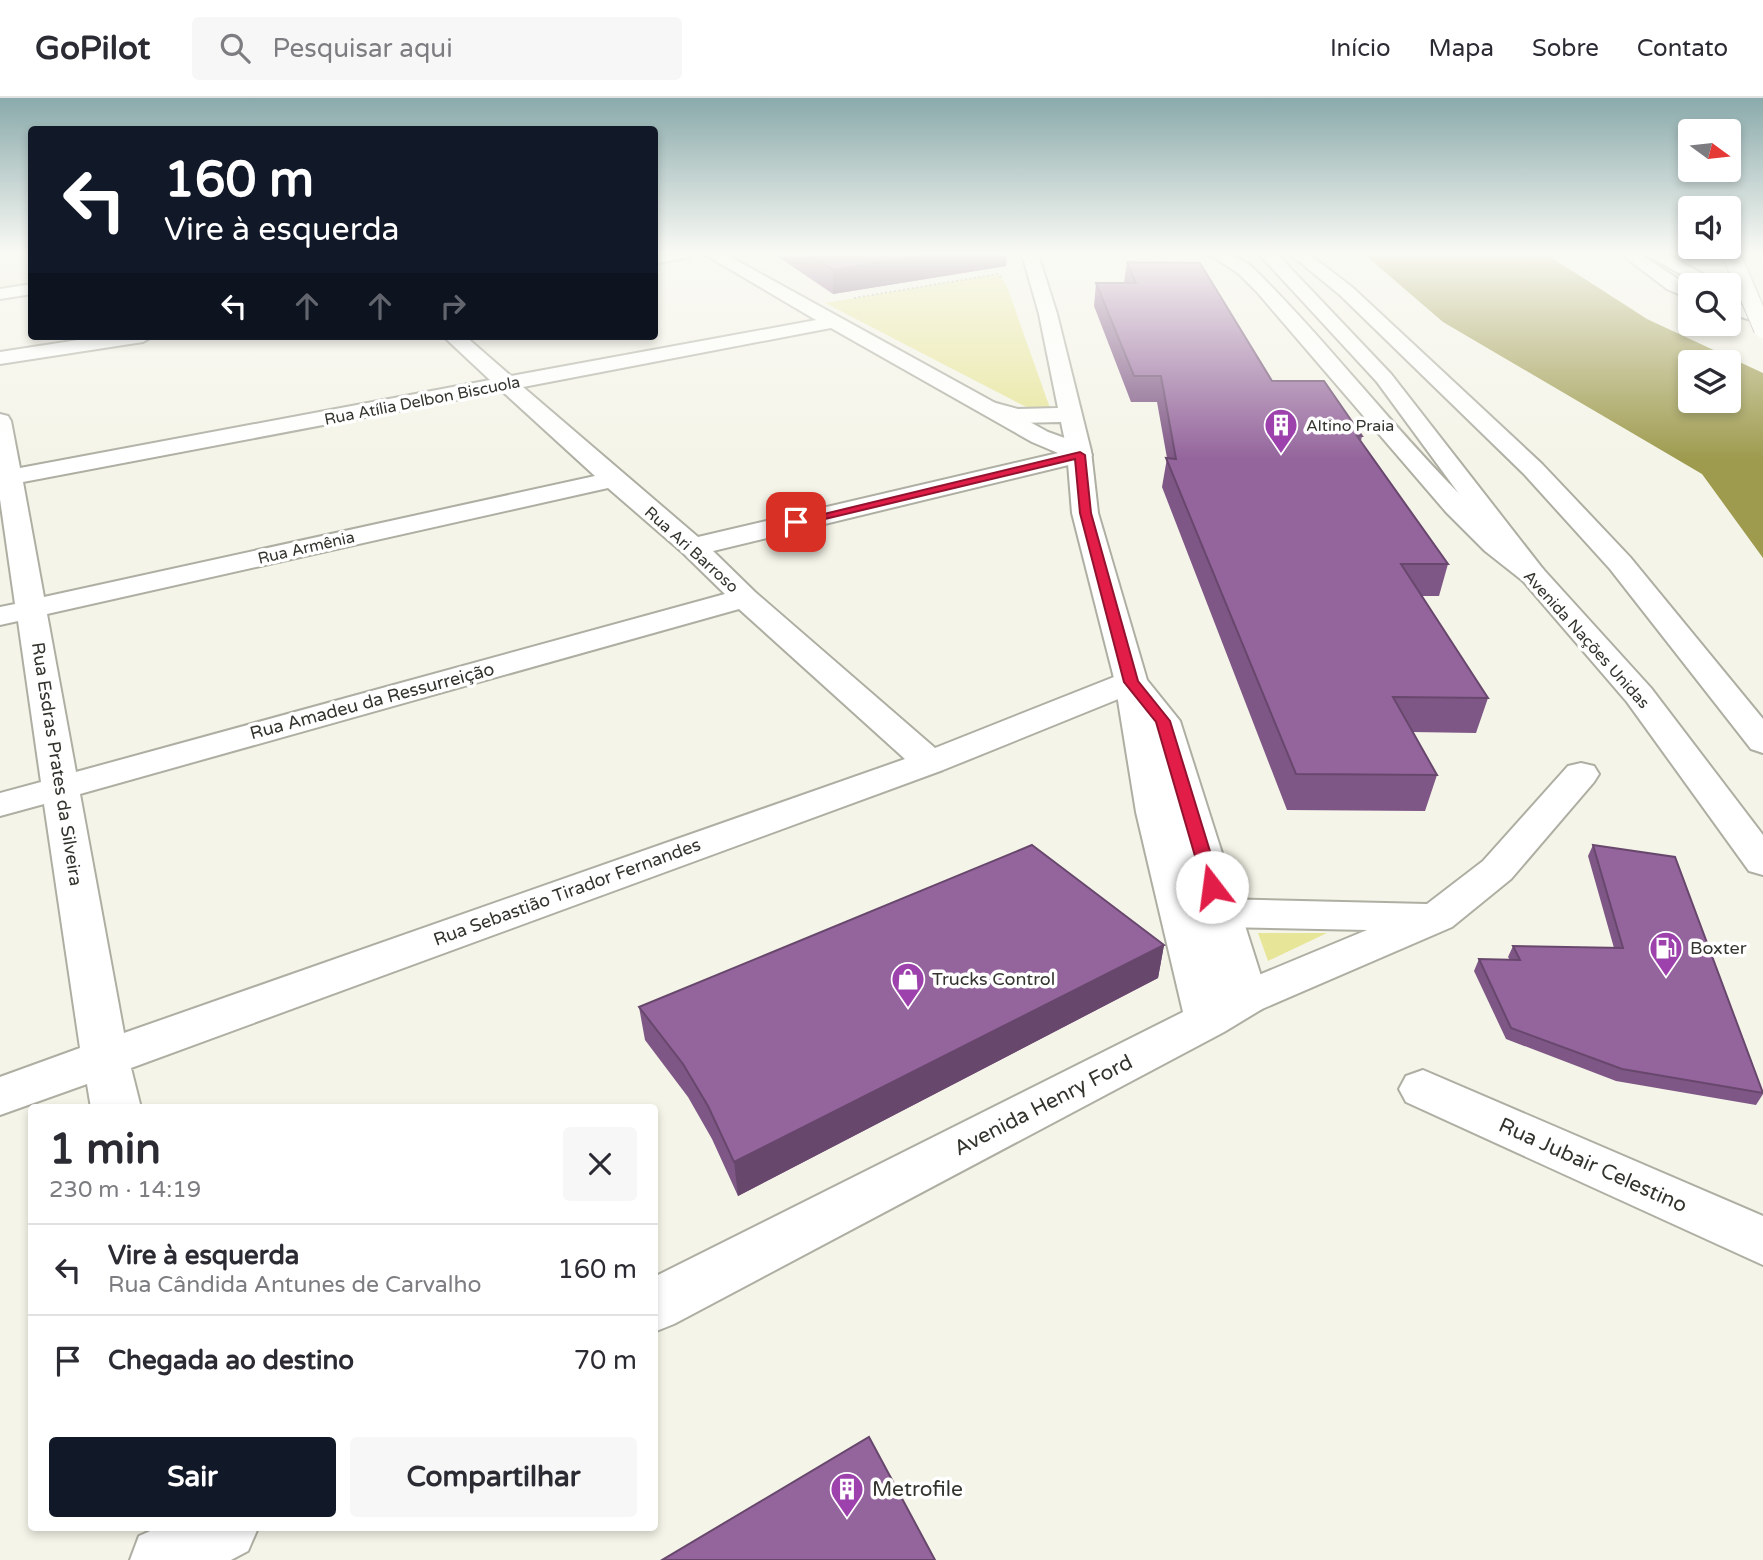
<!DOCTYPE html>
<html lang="pt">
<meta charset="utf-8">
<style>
body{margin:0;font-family:"Varela Round",sans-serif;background:#f7f7f7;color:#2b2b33;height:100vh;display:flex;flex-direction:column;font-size:26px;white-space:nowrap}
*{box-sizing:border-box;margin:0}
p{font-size:23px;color:#7c7c81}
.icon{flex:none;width:38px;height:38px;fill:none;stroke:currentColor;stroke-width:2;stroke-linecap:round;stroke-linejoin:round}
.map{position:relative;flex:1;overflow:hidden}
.drawer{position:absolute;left:28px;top:1006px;width:630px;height:427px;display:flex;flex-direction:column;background:#fff;border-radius:7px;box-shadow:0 4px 10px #0003}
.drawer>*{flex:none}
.banner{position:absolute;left:28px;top:28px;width:630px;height:214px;border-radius:7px;box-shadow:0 4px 10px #0003;background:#111827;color:#fff;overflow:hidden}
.needle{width:46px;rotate:105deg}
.buttons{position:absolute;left:1678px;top:21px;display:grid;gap:14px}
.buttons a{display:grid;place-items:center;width:63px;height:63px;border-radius:7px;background:#fff;box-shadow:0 4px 10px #0003;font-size:35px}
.pin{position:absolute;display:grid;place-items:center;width:60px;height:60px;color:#fff;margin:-30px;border-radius:14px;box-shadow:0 4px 10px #0006}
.me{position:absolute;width:77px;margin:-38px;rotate:345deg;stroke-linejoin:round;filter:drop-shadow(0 0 5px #0008)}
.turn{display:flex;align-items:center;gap:24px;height:147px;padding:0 21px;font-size:32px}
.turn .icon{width:91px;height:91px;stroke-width:2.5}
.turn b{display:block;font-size:49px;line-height:60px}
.lanes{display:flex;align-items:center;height:66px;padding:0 21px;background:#0003;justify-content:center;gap:35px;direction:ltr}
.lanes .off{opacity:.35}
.round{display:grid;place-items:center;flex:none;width:74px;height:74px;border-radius:7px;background:#f7f7f7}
.head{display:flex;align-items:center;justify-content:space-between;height:119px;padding:0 21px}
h1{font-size:42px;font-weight:800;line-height:52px}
.button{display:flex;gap:14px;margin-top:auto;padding:14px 21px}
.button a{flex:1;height:80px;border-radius:7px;background:#111827;color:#fff;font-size:28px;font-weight:800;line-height:80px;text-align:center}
.button a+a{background:#f7f7f7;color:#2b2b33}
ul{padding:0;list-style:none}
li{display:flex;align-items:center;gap:21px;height:91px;padding:0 21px;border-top:2px solid #e1e1e2}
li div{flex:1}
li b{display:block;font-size:26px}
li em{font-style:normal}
header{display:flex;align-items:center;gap:42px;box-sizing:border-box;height:98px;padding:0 35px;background:#fff;border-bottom:2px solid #e1e1e2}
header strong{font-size:33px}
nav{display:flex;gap:38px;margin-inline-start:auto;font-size:24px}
.search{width:490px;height:63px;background:#f7f7f7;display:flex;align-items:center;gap:18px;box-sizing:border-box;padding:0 24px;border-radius:7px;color:#7c7c81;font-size:26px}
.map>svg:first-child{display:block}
.built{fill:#eaead6}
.green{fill:#e7e598}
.water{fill:#9e9b4f;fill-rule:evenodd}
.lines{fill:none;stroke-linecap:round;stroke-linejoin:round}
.minor-casing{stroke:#aeaea3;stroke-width:4}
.major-casing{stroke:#aeaea3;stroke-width:4}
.highway-casing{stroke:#aeaea3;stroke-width:4}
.path{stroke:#aeaea5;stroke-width:2;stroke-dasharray:2 2.5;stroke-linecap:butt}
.minor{fill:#fff;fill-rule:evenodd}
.major{fill:#fff;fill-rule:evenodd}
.highway{fill:#fff;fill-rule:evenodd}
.highway-bridge-casing{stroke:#aeaea3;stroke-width:20;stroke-linecap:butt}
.highway-bridge{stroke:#fff;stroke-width:18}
.wall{fill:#7f5786}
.shaded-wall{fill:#68476d}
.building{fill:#94659c;stroke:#68476d;stroke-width:2}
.route{fill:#e11d48;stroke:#92132f;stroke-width:2}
.labels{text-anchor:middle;stroke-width:7;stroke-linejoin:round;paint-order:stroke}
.far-street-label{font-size:16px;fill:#34342f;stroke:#fff}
.far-poi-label{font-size:16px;fill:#34342f;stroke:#fff;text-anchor:start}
.street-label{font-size:18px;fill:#34342f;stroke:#fff}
.poi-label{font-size:18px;fill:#34342f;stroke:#fff;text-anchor:start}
.near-street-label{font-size:21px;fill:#34342f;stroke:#fff}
.near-poi-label{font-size:21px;fill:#34342f;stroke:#fff;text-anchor:start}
</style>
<header>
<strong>GoPilot</strong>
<div class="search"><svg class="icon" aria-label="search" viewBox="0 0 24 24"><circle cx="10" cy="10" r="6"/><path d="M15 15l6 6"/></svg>Pesquisar aqui</div>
<nav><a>Início</a><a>Mapa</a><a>Sobre</a><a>Contato</a></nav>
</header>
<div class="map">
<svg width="1763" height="1462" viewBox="0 0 1763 1462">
<rect width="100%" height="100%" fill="#f4f4e8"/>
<!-- built -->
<polygon class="built" points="8,156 31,156 31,188 0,192 0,158"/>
<!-- green -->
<g class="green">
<polygon points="998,176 1006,186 1051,313 1028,310 825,205"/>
<polygon points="1258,835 1327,835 1268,863"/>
</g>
<!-- water -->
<path class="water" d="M1364,156H1546L1647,221L1763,275V460L1702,376L1443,224ZM1690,264H1729V303H1690Z"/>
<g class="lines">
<defs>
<g id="minor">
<polygon points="654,156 692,156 690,159 654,166"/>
<path d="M704,156H725L1048,334L1087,348L1092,357L1089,362L713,453L755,494L935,650L1119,577L1131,574L1143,577L1147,584L1143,591L943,672L131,970L141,1010H91L87,986L0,1017V979L80,950L44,706L0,718V695L41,684L18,523L0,527V509L15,506L0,401V316L8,318L11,323L20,370L490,282L443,238H465L511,278L816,222ZM831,230L1032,344L1058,355L698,439L523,289ZM502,293L595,378L44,499L23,384ZM608,390L683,455L725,496L76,674L47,516ZM739,511L905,661L124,935L80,696Z"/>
<polygon points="32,186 32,196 0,201 0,191"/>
<polygon points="104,238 153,238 143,244 0,266 0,254"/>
<polygon points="1581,665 1594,668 1599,676 1594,684 1511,781 1452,829 1262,911 1246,916 1230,911 1224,900 1230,889 1367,832 1220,829 1205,825 1199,815 1205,805 1220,801 1427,806 1483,763 1568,668"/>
<polygon points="1423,972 1763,1118 1763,1167 1406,1004 1399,991 1406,978"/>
</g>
<g id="major">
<polygon points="1022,156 1038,156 1057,216 1091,353 1098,415 1147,582 1180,623 1268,900 1262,911 1224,934 674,1226 654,1234 654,1179 1183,914 1136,714 1115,584 1072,415 1067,353 1061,324 1017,325 984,316 981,311 984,306 992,304 1018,311 1058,310 1039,216"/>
<path d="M1209,156H1230L1250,167C1351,266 1431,384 1543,471L1547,477L1543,483L1533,486L1523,483L1485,453L1446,414L1257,194L1238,175Z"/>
<polygon points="1645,156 1667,156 1722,187 1700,187"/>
<polygon points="157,1430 258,1430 248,1453 231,1462 130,1462 139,1438"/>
</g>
<g id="highway">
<polygon points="1259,156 1277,156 1391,276 1543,471 1651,590 1763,737 1763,777 1749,773 1627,604 1523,483 1377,284"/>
<polygon points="1290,156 1309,156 1352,189 1542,366 1630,459 1763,621 1763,655 1751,651 1610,471 1524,376 1340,197"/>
<polygon points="1621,156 1640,156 1690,189 1690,201 1667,191"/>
<polygon points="1729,203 1763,214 1763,226 1729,215"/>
</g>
</defs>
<!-- minor casing -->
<use href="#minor" class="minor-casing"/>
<!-- major casing -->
<use href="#major" class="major-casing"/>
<!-- highway casing -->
<use href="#highway" class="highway-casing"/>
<!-- path -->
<polyline class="path" points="854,200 998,176 1002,181"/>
<!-- minor -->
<use href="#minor" class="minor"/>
<!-- major -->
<use href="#major" class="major"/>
<!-- highway -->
<use href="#highway" class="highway"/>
<defs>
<polyline id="highway-bridge" points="1731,156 1763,231"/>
</defs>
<!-- highway-bridge casing -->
<use href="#highway-bridge" class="highway-bridge-casing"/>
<!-- highway-bridge -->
<use href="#highway-bridge" class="highway-bridge"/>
</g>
<!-- wall -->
<g class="wall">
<polygon points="774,156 1007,156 1006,168 833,196"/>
<polygon points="1127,164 1272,283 1362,338 1361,343 1448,466 1439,498 1422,498 1488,600 1476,635 1412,634 1437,677 1425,713 1287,712 1162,389 1167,360 1157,304 1131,304 1094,208 1096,185 1124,185"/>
<polygon points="1593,747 1763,996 1756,1007 1616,983 1506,941 1474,873 1479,861 1510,862 1508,859 1513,848 1614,850 1588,758"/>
<polygon points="1164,847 1158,880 738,1098 712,1041 688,999 645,942 639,909"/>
</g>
<!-- shaded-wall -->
<g class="shaded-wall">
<polygon points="932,156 1007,156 1006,168 833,196 833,172"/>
<polygon points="1164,847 1158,880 738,1098 734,1064"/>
</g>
<!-- building -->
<g class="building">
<polygon points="809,156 932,156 833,172"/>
<polygon points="1127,164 1200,165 1272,283 1324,283 1362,338 1357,338 1448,466 1401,466 1488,600 1393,599 1437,677 1296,676 1166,360 1176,361 1161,278 1134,278 1096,185 1136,185"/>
<polygon points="1032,747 1164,847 734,1064 708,1008 683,966 639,909"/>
<polygon points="1593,747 1675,759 1763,995 1622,971 1511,930 1479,861 1520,862 1513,848 1623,850"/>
<polygon points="869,1339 935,1462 662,1462"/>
</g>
<!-- sky -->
<linearGradient id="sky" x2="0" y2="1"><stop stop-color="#8aaaab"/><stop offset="0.43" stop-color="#fafaf5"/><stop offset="1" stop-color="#fafaf5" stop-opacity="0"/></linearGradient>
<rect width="1763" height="361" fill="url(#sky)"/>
<!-- route -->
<polygon class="route" points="1080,354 1085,357 1091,415 1138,583 1170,623 1221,789 1218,793 1212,795 1204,789 1156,624 1124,584 1080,415 1075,361 796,428 791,424"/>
<!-- icons -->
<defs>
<symbol id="building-pin" viewBox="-11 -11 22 30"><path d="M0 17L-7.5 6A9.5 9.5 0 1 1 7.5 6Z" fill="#9d42ad" stroke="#fff"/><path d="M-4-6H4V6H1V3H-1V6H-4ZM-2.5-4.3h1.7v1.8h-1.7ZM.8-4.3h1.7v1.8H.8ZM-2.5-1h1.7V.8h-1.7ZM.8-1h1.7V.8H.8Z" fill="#fff"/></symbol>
<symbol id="fuel-pin" viewBox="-11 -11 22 30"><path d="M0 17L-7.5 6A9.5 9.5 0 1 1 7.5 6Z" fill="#9d42ad" stroke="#fff"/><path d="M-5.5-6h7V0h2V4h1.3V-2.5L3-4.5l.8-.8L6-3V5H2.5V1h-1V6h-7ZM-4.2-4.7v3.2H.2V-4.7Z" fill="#fff"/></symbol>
<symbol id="shop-pin" viewBox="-11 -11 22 30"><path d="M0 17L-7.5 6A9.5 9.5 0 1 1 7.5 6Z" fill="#9d42ad" stroke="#fff"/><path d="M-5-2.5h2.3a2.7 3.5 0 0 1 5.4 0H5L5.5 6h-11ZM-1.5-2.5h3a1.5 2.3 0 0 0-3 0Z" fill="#fff"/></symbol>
</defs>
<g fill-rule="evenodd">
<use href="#building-pin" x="1262" y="308" width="38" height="52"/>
<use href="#fuel-pin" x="1647" y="831" width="38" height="52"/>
<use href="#shop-pin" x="889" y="862" width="38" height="52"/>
<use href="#building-pin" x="828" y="1372" width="38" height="52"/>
</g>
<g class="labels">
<!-- far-street labels -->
<g class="far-street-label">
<text transform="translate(422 302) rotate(-11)" y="6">Rua Atília Delbon Biscuola</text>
<text transform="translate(306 449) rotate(-13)" y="6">Rua Armênia</text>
<text transform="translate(692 451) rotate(42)" y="6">Rua Ari Barroso</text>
<text transform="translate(1587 541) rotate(48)" y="6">Avenida Nações Unidas</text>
</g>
<!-- far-poi labels -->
<g class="far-poi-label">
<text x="1306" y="333">Altino Praia</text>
</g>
<!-- street labels -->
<g class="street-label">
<text transform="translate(372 603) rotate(-15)" y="6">Rua Amadeu da Ressurreição</text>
<text transform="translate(57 666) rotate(81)" y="6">Rua Esdras Prates da Silveira</text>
<text transform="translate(567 794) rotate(-20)" y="6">Rua Sebastião Tirador Fernandes</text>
</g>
<!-- poi labels -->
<g class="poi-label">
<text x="1690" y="856">Boxter</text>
<text x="932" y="887">Trucks Control</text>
</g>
<!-- near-street labels -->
<g class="near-street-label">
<text transform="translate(1043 1007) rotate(-27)" y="7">Avenida Henry Ford</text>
<text transform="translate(1593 1067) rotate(24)" y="7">Rua Jubair Celestino</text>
</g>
<!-- near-poi labels -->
<g class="near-poi-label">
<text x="872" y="1398">Metrofile</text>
</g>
</g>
</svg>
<div class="buttons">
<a><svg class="needle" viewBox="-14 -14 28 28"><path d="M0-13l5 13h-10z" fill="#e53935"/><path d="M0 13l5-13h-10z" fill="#7c7c81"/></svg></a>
<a><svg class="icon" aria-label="sound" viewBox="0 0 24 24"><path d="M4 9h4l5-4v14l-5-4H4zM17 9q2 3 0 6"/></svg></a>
<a><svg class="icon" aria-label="search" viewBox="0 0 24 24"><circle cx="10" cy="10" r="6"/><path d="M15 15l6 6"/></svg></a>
<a><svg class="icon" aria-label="layers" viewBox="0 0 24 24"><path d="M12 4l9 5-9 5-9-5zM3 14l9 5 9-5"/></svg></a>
</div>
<div class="pin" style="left:796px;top:424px;background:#d93025"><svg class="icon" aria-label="arrive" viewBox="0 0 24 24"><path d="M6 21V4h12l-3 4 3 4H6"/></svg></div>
<svg class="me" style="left:1212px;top:789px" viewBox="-20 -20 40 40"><circle r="19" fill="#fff"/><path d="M0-13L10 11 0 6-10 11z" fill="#e11d48"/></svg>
<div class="banner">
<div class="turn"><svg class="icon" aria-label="left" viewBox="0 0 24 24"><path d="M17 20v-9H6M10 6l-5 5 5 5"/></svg><div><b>160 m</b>Vire à esquerda</div></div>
<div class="lanes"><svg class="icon" aria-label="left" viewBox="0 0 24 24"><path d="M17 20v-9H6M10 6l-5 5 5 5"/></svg><svg class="icon off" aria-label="ahead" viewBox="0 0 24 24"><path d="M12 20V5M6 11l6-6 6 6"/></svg><svg class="icon off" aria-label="ahead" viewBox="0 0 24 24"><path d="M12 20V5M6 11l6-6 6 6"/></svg><svg class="icon off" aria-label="right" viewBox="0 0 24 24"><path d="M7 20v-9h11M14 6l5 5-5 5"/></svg></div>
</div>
<section class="drawer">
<div class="head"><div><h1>1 min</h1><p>230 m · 14:19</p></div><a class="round"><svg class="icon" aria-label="close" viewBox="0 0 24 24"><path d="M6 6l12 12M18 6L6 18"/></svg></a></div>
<ul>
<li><svg class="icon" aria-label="left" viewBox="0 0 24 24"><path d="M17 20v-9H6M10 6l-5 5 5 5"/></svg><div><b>Vire à esquerda</b><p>Rua Cândida Antunes de Carvalho</p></div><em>160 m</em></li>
<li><svg class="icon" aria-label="arrive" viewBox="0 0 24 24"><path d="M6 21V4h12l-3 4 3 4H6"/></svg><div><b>Chegada ao destino</b></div><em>70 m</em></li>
</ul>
<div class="button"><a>Sair</a><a>Compartilhar</a></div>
</section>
</div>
